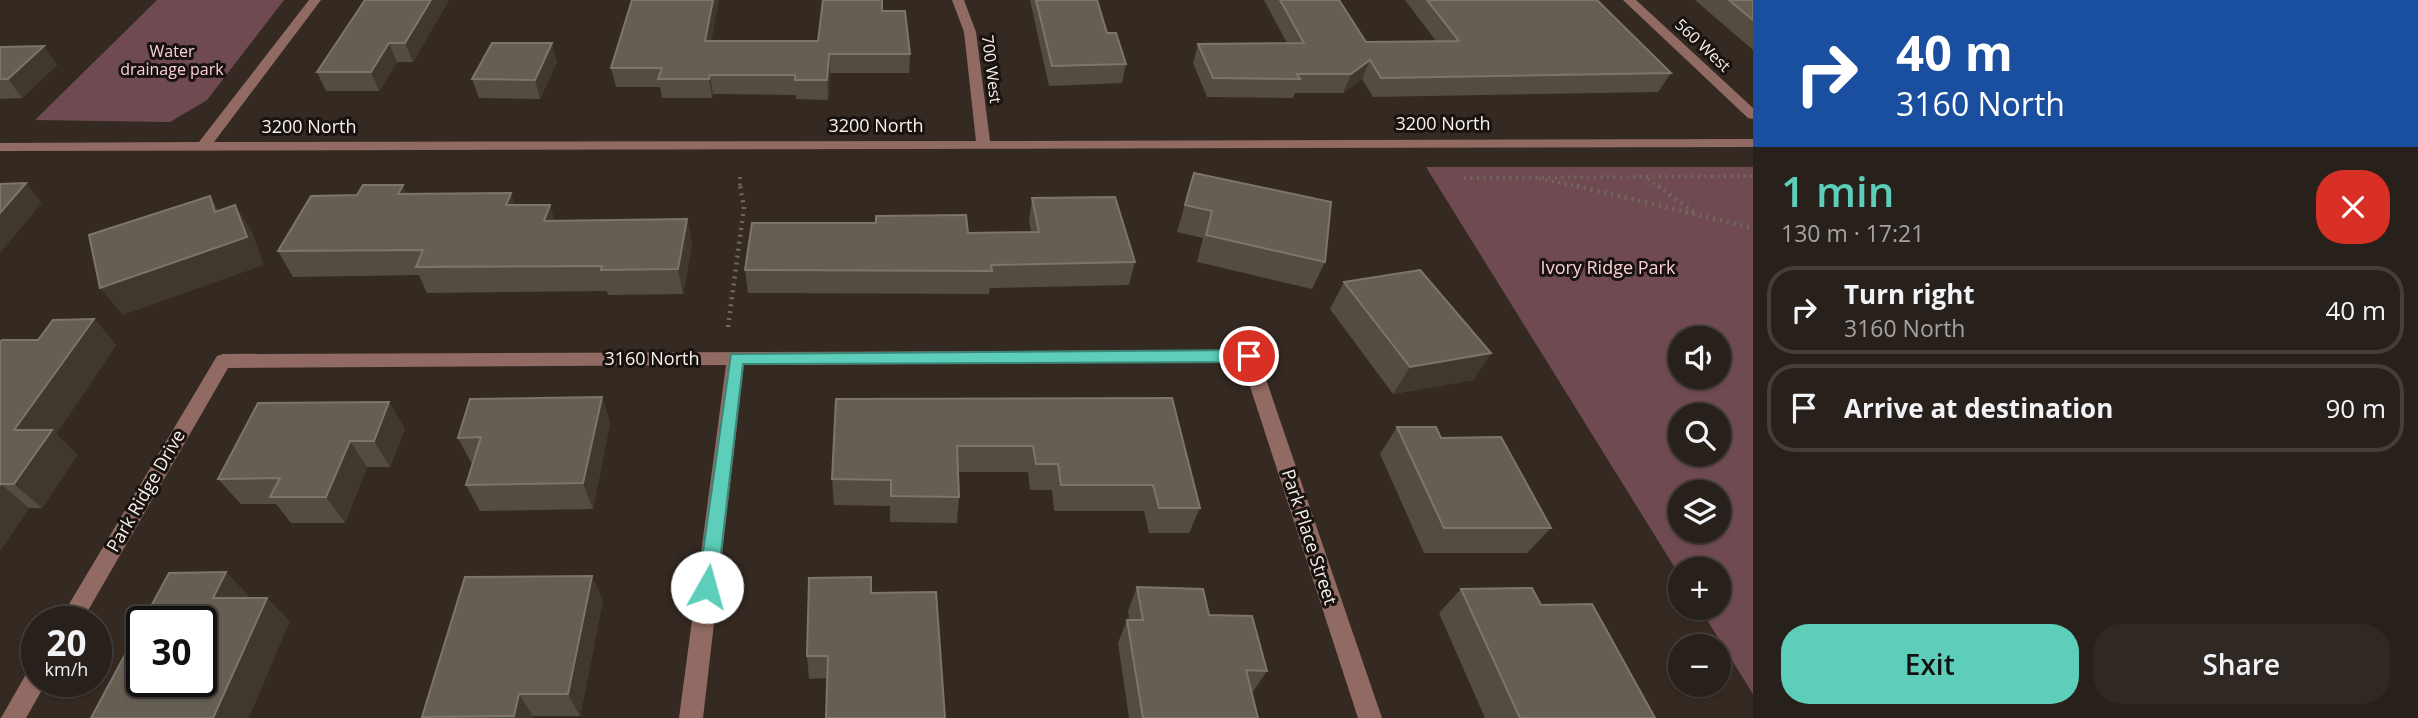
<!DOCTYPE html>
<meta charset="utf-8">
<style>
body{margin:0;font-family:"Open Sans",sans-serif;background:#302823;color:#f1f3f6;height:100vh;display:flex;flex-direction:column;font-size:26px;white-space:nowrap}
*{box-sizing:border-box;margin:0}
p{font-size:23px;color:#a5a3a2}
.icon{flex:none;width:38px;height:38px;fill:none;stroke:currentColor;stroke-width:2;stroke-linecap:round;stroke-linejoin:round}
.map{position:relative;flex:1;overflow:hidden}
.sheet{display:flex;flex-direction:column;background:#28201a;width:665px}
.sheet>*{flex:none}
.banner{background:#1a4fa0;color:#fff;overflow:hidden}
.buttons{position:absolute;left:1668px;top:326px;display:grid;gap:14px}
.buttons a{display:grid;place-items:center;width:63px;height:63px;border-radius:50%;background:#28201a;box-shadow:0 2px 5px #0004,0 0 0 2px #443e39;font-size:35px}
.speed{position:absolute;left:21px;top:606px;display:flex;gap:14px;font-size:35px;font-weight:700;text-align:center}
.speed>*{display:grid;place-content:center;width:91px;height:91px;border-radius:50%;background:#28201a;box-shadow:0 2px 5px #0004,0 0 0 2px #443e39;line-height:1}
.speed small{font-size:18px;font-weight:400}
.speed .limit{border:4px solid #111;border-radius:10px;background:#fff;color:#111}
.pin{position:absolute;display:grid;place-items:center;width:60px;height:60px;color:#fff;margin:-30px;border:4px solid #fff;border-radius:50%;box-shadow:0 2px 7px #0007}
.me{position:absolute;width:77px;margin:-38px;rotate:7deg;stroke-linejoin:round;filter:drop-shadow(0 0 5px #0008)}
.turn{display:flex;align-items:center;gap:24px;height:147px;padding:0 28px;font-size:32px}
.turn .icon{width:91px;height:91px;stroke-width:2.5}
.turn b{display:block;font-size:49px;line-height:60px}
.round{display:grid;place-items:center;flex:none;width:74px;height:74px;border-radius:28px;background:#302823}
.headline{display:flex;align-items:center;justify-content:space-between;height:119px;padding:0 28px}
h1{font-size:42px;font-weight:600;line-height:52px;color:#5dceb9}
.primary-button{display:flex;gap:14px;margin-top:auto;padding:14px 28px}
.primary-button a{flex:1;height:80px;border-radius:28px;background:#5dceb9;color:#111;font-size:28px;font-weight:600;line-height:80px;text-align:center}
.primary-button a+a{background:#302823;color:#f1f3f6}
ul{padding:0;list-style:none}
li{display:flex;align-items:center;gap:21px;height:88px;margin:0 14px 10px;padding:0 14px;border:4px solid #443e39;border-radius:28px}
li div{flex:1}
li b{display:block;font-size:26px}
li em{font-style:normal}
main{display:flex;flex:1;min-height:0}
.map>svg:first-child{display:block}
.green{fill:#6f4b51;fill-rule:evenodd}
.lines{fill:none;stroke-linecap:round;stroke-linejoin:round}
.path-far1{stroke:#726860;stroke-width:3.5;stroke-dasharray:2 4.5;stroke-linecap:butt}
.path{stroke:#726860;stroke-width:4.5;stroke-dasharray:2 5;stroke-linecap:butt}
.minor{fill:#916b63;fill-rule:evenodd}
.wall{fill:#534c41}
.shaded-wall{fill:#40372d}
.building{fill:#655e53;stroke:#7c756b;stroke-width:2}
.route{fill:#5dceb9;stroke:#3c8678;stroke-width:2}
.labels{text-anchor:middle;stroke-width:6;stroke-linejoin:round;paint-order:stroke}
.far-street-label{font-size:16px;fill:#f9f2ec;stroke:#191310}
.far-park-label{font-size:16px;fill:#facfd5;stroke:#191310}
.street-label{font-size:18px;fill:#f9f2ec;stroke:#191310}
.park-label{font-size:18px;fill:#facfd5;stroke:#191310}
</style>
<main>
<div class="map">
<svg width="1753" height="718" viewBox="0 0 1753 718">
<rect width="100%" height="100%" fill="#352a22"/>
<!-- green -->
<g class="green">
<polygon points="157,0 284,0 207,100 170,122 35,120"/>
<path d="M1426,167H1753V694L1699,607H1718V569H1680V576ZM1680,338H1718V376H1680ZM1680,415H1718V453H1680ZM1680,492H1718V530H1680Z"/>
</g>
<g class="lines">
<!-- path-far1 -->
<g class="path-far1">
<polyline points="740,177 740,188"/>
<polyline points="1464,178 1753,176"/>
<polyline points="1539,179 1587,188"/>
<polyline points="1648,179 1660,188"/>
</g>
<!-- path -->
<g class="path">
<polyline points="1577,186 1753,228"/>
<polyline points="1658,186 1695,213"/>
<polyline points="728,327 744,207 740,186"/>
</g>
<!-- minor -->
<g class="minor">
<polygon points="309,0 321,0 214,142 976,141 964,32 952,0 964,0 976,32 990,141 1753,139 1753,147 0,151 0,143 199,142"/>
<polygon points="1623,0 1636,0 1753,108 1753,119 1748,118"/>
<polygon points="1249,350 1258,356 1382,718 1358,718 1242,362 744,365 703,718 679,718 726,365 228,368 82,621 59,621 217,356 223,354"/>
<polygon points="37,666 37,681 47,681 26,718 1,718 29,669"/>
</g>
</g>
<!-- wall -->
<g class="wall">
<polygon points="365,0 449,0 413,62 397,62 379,91 326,91 317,72"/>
<polygon points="1030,0 1097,0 1107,33 1126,64 1122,83 1049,86"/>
<polygon points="1264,0 1339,0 1366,42 1436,41 1405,0 1597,0 1671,73 1658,92 1373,97 1362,79 1343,93 1295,93 1293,98 1207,97 1193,63 1198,44 1287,43"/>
<polygon points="1695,0 1753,0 1753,50"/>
<polygon points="882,11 910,54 909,73 830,73 828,100 796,99 796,95 713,94 712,98 662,98 660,87 616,87 611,68 712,41 818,41"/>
<polygon points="44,46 57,65 22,98 0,99 0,47"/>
<polygon points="557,62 540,99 479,98 472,79"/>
<polygon points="1194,173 1325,262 1312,289 1197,262 1203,238 1177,232"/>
<polygon points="407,194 515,205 550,205 554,220 687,219 692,245 683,294 608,295 607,291 427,293 419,275 293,277 278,251"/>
<polygon points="1032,198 1135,262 1129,285 990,288 989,294 748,293 745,270 968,233 1031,232 1029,221"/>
<polygon points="1344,282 1491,353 1473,380 1393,394 1330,309"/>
<polygon points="94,319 116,345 56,434 77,455 42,508 29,508 0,551 0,342 38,340"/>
<polygon points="602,397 610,423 593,509 480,511 466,485 472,464 458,438"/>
<polygon points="1172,398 1200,508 1189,533 1149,533 1144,511 1054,511 1052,490 1030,490 1028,472 958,472 959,497 957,523 890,522 890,506 834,505 832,479 836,399"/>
<polygon points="389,402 405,429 390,467 367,467 345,523 291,523 276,504 241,504 218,479"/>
<polygon points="1397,427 1441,438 1551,528 1527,553 1424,553 1380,454"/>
<polygon points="871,577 827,678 809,679 807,656"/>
<polygon points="1137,587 1209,615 1267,671 1252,693 1258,718 1129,718 1118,643 1127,620 1129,620 1128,611"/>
<polygon points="1461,589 1541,605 1655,718 1485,718 1439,613"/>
<polygon points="603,600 580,716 533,716 533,718 423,718 422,717"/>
</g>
<!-- shaded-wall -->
<g class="shaded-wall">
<polygon points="431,0 449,0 413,62 405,43"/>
<polygon points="713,0 719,0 708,60 705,41"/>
<polygon points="389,43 397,62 379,91 371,72"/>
<polygon points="552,43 557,62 540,99 535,80"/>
<polygon points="44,46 57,65 22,98 8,79"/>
<polygon points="829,54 830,73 828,100 827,80"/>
<polygon points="1370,60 1362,79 1343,93 1351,74"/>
<polygon points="710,75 713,94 712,98 709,79"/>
<polygon points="26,183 42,203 0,253 0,213"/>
<polygon points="403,185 414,210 398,194"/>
<polygon points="511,193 519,219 506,205"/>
<polygon points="210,196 227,223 215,212"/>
<polygon points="235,205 252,232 264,265 123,315 100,288"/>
<polygon points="550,205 557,230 544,221"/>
<polygon points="687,219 692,245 683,294 678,269"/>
<polygon points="94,319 116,345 56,434 77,455 42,508 14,484 14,430"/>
<polygon points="1491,353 1473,380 1393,394 1410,367"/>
<polygon points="602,397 610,423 593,509 583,483"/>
<polygon points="389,402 405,429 390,467 374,441"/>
<polygon points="350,441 367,467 345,523 326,497"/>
<polygon points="1,484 29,508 0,551 0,485"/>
<polygon points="226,572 250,597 238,622 213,598"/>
<polygon points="592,576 603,600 580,716 568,694"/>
<polygon points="267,598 290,621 249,718 213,718"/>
<polygon points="519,694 533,716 533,718 515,718 514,716"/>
</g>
<!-- building -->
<g class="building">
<polygon points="365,0 431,0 405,43 389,43 371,72 317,72"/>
<polygon points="632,0 713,0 705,41 818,41 823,0 882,0 882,11 905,11 910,54 829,54 827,80 795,80 795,75 710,75 709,79 658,79 662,68 611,68"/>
<polygon points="1036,0 1097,0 1107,33 1116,33 1126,64 1052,66"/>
<polygon points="1280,0 1339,0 1366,42 1459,41 1427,0 1597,0 1671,73 1381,78 1370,60 1351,74 1297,74 1300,79 1213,78 1198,44 1304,43"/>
<polygon points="1729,0 1753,0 1753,20"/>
<polygon points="492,43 552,43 535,80 472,79"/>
<polygon points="44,46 8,79 0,79 0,47"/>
<polygon points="1194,173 1331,202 1325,262 1206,235 1212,211 1185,205"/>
<polygon points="26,183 0,213 0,184"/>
<polygon points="363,185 403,185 398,194 511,193 506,205 550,205 544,221 687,219 678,269 601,270 602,266 416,267 423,250 278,251 311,196 357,195"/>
<polygon points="210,196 215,212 235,205 247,237 100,288 89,235"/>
<polygon points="1115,197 1135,262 991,265 992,271 745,270 752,223 876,223 876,216 966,215 968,233 1039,232 1032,198"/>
<polygon points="1420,270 1491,353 1410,367 1344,282"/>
<polygon points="94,319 14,430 52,430 14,484 1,484 0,485 0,342 2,340 38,340 53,320"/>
<polygon points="602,397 583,483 466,485 481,437 458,438 470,399"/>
<polygon points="1172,398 1200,508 1159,508 1153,485 1061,485 1058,464 1036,464 1033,446 957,446 959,497 891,496 891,480 832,479 836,399"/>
<polygon points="389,402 374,441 350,441 326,497 270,497 280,478 218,479 258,403"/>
<polygon points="1397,427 1436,427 1441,438 1501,437 1551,528 1444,528"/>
<polygon points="226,572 213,598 267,598 213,718 91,718 142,623 142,681 201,681 201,621 143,621 169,573"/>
<polygon points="592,576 568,694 519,694 514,716 422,717 465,577"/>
<polygon points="871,577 871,593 936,592 945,718 826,718 828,656 807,656 809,578"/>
<polygon points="1137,587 1203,589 1209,615 1252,616 1267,671 1246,670 1258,718 1143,718 1127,620 1143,620"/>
<polygon points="1532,588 1541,605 1592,604 1655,718 1520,718 1461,589"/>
</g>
<!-- route -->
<polygon class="route" points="1249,350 1257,356 1249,362 743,364 717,587 714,593 707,596 700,593 698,587 731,354"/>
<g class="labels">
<!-- far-street labels -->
<g class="far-street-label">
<text transform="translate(1703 45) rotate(43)" y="6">560 West</text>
<text transform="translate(992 69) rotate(83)" y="6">700 West</text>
</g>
<!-- far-park labels -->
<g class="far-park-label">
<text x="172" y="57">Water<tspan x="172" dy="18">drainage park</tspan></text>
</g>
<!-- street labels -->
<g class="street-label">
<text x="1443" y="130">3200 North</text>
<text x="876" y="132">3200 North</text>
<text x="309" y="133">3200 North</text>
<text x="652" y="365">3160 North</text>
<text transform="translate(146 491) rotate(-60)" y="6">Park Ridge Drive</text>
<text transform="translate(1309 537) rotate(72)" y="6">Park Place Street</text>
</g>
<!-- park labels -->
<g class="park-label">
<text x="1608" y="274">Ivory Ridge Park</text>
</g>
</g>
</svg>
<div class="buttons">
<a><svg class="icon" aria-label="sound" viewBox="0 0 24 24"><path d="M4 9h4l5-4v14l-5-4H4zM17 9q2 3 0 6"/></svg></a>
<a><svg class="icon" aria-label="search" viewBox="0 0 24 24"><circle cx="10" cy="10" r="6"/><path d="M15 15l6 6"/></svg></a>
<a><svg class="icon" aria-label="layers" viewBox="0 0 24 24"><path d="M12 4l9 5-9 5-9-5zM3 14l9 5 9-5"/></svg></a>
<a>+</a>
<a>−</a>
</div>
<div class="speed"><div>20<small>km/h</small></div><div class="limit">30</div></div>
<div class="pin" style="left:1249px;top:356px;background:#d93025"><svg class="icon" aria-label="arrive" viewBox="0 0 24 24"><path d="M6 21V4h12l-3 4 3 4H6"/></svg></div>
<svg class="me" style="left:707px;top:587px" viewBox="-20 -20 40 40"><circle r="19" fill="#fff"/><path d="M0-13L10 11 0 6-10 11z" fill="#5dceb9"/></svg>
</div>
<section class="sheet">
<div class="banner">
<div class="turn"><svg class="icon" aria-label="right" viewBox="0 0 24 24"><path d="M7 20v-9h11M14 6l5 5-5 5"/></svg><div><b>40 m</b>3160 North</div></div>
</div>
<div class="headline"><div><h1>1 min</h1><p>130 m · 17:21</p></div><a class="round" style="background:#d93025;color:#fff"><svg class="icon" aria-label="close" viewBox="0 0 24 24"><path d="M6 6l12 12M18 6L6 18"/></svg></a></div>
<ul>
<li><svg class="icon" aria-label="right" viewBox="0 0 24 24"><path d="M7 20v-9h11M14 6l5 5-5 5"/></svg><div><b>Turn right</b><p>3160 North</p></div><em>40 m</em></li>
<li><svg class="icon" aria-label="arrive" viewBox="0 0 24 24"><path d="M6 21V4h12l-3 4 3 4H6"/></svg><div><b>Arrive at destination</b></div><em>90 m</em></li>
</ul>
<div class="primary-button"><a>Exit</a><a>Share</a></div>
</section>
</main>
